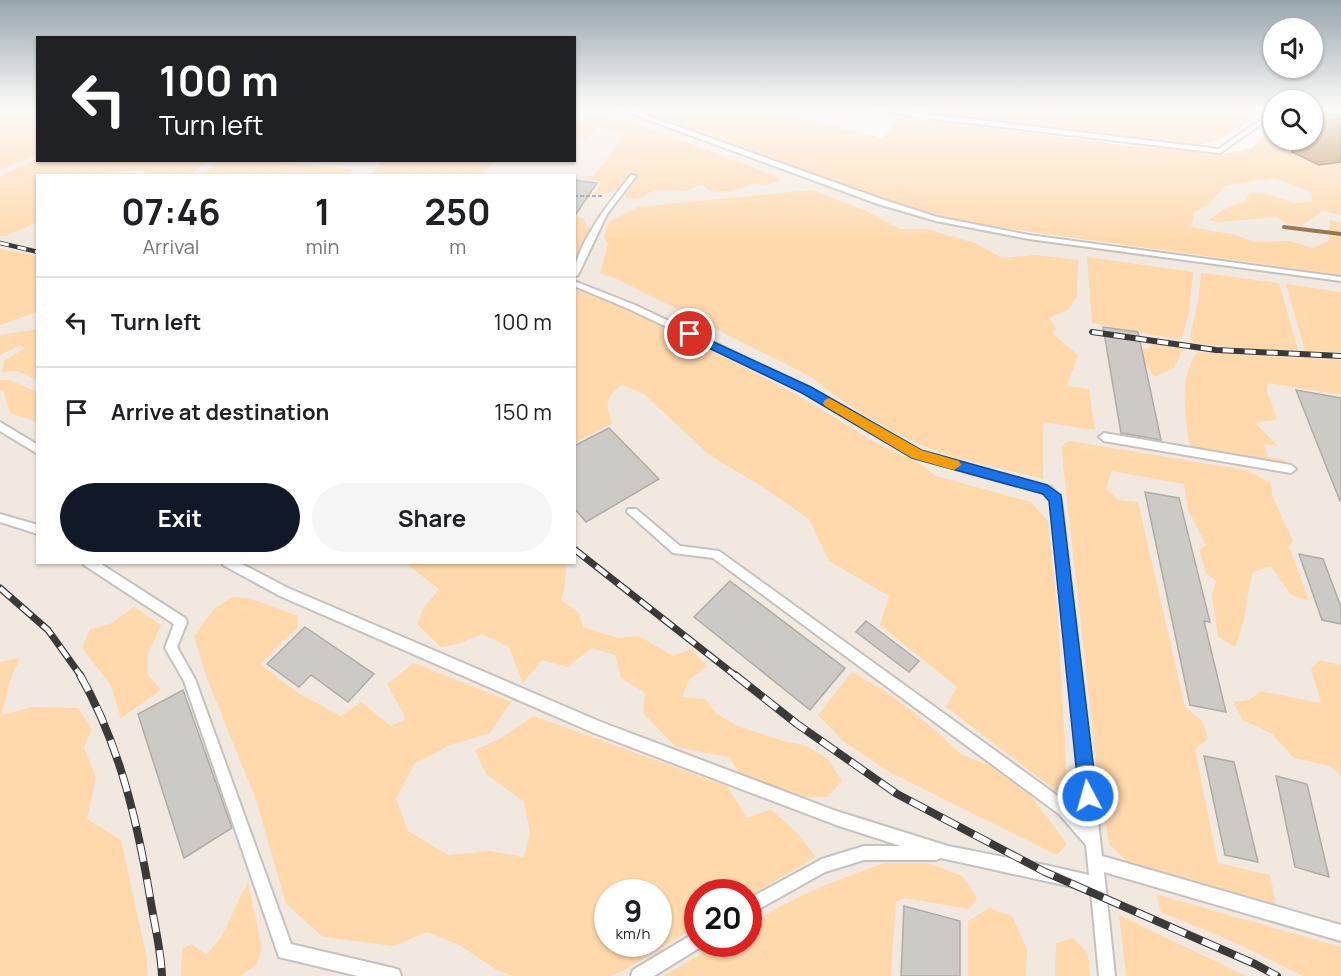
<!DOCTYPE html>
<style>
body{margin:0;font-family:Manrope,sans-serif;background:#f6f6f6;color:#202124;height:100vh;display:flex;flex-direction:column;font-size:22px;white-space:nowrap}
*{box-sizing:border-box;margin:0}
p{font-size:20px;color:#757577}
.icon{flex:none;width:33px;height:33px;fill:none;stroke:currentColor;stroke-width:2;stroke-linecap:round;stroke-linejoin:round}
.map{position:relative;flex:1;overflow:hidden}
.sheet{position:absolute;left:36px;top:174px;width:540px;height:390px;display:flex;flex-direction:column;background:#fff;border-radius:0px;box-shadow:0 2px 4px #0004}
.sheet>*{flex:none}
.guide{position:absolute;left:36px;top:36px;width:540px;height:126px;border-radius:0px;box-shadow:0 2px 4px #0004;background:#202124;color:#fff;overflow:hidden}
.fabs{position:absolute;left:1263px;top:18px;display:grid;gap:12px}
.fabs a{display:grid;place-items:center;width:60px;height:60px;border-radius:50%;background:#fff;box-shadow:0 2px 4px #0004;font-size:30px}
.speed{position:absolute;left:594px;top:879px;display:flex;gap:12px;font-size:30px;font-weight:700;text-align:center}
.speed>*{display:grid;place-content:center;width:78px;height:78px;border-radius:50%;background:#fff;box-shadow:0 2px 4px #0004;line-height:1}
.speed small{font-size:15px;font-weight:400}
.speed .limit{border:9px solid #d22;background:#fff;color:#111}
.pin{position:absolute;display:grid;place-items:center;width:51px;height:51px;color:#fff;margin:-26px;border:3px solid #fff;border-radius:50%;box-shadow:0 2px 6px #0007}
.me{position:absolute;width:66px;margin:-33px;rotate:354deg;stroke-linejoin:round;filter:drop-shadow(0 0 4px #0008)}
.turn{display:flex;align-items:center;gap:21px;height:126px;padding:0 24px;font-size:27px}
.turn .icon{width:78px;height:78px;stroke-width:2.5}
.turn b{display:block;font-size:42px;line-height:51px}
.eta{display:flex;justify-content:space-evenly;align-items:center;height:102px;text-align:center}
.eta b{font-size:36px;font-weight:700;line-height:42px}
.primary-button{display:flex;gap:12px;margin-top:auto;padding:12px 24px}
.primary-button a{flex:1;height:69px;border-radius:36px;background:#111827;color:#fff;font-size:24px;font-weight:700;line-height:69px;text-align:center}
.primary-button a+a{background:#f6f6f6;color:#202124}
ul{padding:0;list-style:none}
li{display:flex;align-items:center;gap:18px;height:90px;padding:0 24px;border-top:2px solid #e0e0e0}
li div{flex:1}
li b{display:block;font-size:22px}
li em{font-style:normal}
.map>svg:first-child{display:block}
.built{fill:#f1e9df;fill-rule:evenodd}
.green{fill:#ffd8ac;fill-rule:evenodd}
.water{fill:#be9057;stroke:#8a6a41;stroke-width:1.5}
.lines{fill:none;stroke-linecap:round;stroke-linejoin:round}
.stream{stroke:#8a6a41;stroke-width:4}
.building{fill:#cdc9c5;stroke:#afaca8;stroke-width:1.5}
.lane-casing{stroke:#c5c2be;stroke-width:4}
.path{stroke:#8b8886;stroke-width:2;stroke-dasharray:4 2;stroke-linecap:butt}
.lane{fill:#fff;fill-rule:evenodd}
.rail-far3-casing{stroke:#3c3a39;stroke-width:4.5}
.rail-far2-casing{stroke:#3c3a39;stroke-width:6}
.rail-far1-casing{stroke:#3c3a39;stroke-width:7}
.rail-casing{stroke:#3c3a39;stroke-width:8}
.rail-far3{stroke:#fff;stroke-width:3;stroke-dasharray:9;stroke-linecap:butt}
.rail-far2{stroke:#fff;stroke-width:4;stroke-dasharray:11;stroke-linecap:butt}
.rail-far1{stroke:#fff;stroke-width:4.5;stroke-dasharray:14;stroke-linecap:butt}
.rail{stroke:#fff;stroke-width:6;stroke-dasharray:18;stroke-linecap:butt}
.route{fill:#1a73e8;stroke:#114b97;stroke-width:1.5}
.slow{fill:#f59e0b}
</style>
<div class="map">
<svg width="1341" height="976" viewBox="0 0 1341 976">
<rect width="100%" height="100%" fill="#faf6f2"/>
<!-- built -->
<g class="built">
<path d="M0,109H37L38,160H574L575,109H630L1014,237L1341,281V976H0ZM38,176H574V562H38ZM608,892H658V944H608ZM698,892H748V944H698Z"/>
<polygon points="1313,109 1341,111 1341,265 1143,238 1226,174 1273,128 1274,140 1312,140"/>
</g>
<!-- green -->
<g class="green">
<polygon points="0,109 37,112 38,154 0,170"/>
<polygon points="632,109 764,109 882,138 889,132 897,117 906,117 1124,145 1223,154 1251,148 1273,129 1274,140 1295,140 1294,143 1341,162 1341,215 1322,211 1301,226 1285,223 1277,217 1220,222 1208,220 1228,207 1245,202 1250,193 1268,194 1293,203 1313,202 1311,192 1275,178 1226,185 1208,205 1194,212 1191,227 1236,235 1253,242 1289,241 1313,248 1329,241 1330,220 1341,222 1341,275 995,227 938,216 883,200"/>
<path d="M921,109H1267C1245,125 1225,140 1198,145L961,117Z"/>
<path d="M603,118L642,126L776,176L779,181L764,185L755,183C748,188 719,194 711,191C708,190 705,187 702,185L685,191L660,190L647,193L643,198L627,199L625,195L637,176L633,172L613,192L595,194L601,182L579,177L594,176L624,136V132L618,133L598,126L585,140L575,137V119Z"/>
<polygon points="37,159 38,160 209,161 191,174 181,175 162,175 135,170 94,175 38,176 37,222 6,236 0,236 0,176"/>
<polygon points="220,160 271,161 352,169 347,176 202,175"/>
<polygon points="382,160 496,160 496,161 481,175 372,175"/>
<path d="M812,190L864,210L900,229H927L975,243L1002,258L1035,255L1078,260L1077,297L1068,310L1049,318L1057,329L1052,333L1078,355L1067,386L1089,389L1095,430L1043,422V479C1009,470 973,464 939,452C894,436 849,407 811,377L617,279L600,273L608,244L604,237L609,222L638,207Z"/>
<polygon points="575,216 582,217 589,229 585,244 575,258"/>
<polygon points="0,249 38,256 37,312 0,325"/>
<polygon points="1087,257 1193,272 1189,313 1181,340 1092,323"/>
<polygon points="1201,273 1279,283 1298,350 1259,350 1194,343 1190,337 1199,296"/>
<polygon points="1286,284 1341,292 1341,352 1305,351"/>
<path d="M574,289L632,310L796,394L876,443L919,463L936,476L1031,502L1048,521L1058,618L1068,800L946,707L957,687L880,625L889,596L829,561L809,519L758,484L709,455L643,393L621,385C604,400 606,403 612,423L575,443Z"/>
<polygon points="37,329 37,380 17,371 2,372 4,361 25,348 20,345 0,355 0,335"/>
<path d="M1152,344L1183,349L1174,368L1154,377C1148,365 1139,358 1132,346L1148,349Z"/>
<path d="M1197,352L1341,360V395L1268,383L1267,391L1277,419L1255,423L1278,446L1264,444L1268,457L1286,460L1283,465L1190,448C1185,417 1178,379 1197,352Z"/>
<polygon points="0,380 10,380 37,392 37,422 10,413 3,390 0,391"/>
<path d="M1069,441L1246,470L1271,483L1272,495L1293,541L1289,546L1309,601L1291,595L1271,566L1253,572C1246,597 1246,623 1235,647L1218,637L1212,596L1216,581L1206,573L1199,550L1206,545L1188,510L1184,484L1112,471L1106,488L1118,500L1138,502L1185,707L1202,721L1208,738L1195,750L1218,863L1270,875L1276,904L1128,862L1109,844L1097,770L1061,446Z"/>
<polygon points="405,563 566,563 565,586 561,600 579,613 583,627 618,638 639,636 673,656 691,649 707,666 689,680 682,697 705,699 717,714 735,725 780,740 804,745 827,758 842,781 827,797 805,797 740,774 729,757 676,747 643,713 645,693 621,678 615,655 592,648 567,667 542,660 523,683 509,647 482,634 458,644 441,647 417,624 423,609 439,589"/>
<path d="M232,597L249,598L298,616L297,628L260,664L298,693L341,716L361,702L391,726L406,719L387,684L414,663L511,702L490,733L450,745L414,764L396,799L408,831L448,855L491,851L524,857L530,832L524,802L486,774L475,750L501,738L534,716L727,786L747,818L771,809L798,834L816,857L749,896L748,892H698L697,926L623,971L610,976H514L498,971L461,946L427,932L393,946L323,937L286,904L256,800L205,673L194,636L214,609ZM608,892H658V944H608Z"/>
<polygon points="134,607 161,625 148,654 148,675 161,690 121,718 110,684 82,648 90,629 110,624"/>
<polygon points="20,658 11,678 1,715 33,707 78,708 92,729 84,747 96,778 87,819 121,840 147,959 148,976 0,976 0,662"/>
<polygon points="1319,660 1341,665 1341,776 1330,766 1294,758 1272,734 1243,720 1233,702 1249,700 1261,691 1321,703 1311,669"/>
<polygon points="852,672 885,691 922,719 962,755 989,765 1032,797 1067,844 1057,855 889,772 843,741 818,715"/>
<path d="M885,863H928L962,876L977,898L969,909L905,898L896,902L891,976H663L718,944H748L749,925C791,898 837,879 885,863Z"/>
<path d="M248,883L262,948L257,964L240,976H181L182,949L191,944L206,954C228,937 232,906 248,883Z"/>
<polygon points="1156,894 1341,947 1341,976 1303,976 1238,944 1161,912"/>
<polygon points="989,908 1012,916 1027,949 1026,976 968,976 968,921"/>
<polygon points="1119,915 1246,976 1126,976"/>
<polygon points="1073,938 1088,954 1090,976 1055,976 1056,943"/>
</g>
<!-- water -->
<polygon class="water" points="1320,111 1341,115 1341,162 1319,165 1292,152 1295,140 1312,140 1313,115"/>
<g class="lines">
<!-- stream -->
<polyline class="stream" points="1284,227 1341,234"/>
</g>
<!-- building -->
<g class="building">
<polygon points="574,180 597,183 574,217"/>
<polygon points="1103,327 1138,332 1161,440 1121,433"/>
<polygon points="1296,390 1341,398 1341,501 1340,501"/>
<polygon points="609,428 659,479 586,522 574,508 574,446"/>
<polygon points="1145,492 1179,498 1210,622 1204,621 1226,712 1190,705"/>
<polygon points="1299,554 1323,559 1341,607 1341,624 1322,620"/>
<polygon points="730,581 845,668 810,710 694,617"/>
<polygon points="866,621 919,661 909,672 856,632"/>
<polygon points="305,627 374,674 348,702 311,675 299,687 267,664"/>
<polygon points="183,690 232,828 184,858 138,714"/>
<polygon points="1204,756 1234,762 1258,862 1225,855"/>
<polygon points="1276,776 1307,784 1329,877 1295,867"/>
<polygon points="904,906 960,921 960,976 901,976"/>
</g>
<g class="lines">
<defs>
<g id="lane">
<polygon points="619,109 629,109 884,200 937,217 1029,235 1341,277 1341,281 1029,239 936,221 878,204"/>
<polygon points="875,109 905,111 904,109 910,109 911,112 1219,149 1274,110 1274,115 1220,153 909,116"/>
<path d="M631,175L636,176L607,214L578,275L574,277C574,246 612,199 631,175Z"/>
<polygon points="574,281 635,305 810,388 920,451 1051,487 1061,499 1102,856 1341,925 1341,941 1104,872 1115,976 1099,976 1091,891 941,858 936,860 864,860 825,872 748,915 748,899 822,859 864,846 901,846 836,825 594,733 280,596 223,565 222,562 238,562 288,588 601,722 836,811 948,846 1045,865 1089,875 1086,845 1059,814 713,558 673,553 627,512 628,509 636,509 680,546 719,551 1069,804 1083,820 1051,501 1043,493 913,457 804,392 629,309 574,286"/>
<polygon points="0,422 38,445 38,454 0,431"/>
<polygon points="1104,433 1291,465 1296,469 1291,473 1104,441 1099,437"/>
<polygon points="0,514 38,525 38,534 0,522"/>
<polygon points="83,562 98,562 185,618 187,622 177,647 195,679 291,944 393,968 399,970 401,976 358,976 279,957 184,681 165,648 174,624 84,565"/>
<polygon points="698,931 698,944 704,945 654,976 631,976 633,970"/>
</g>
</defs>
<!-- lane casing -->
<use href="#lane" class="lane-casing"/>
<!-- path -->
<polyline class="path" points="574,196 604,196"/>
<!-- lane -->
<use href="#lane" class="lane"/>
<defs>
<polyline id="rail-far3" points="0,243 38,252"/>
<polyline id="rail-far2" points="1092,332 1216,350 1341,356"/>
<g id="rail-far1">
<polyline points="574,549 736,676"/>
<polyline points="0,588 48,630 81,676"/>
</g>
<g id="rail">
<path d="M80,675C120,745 138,824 151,903C155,927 161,951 162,976"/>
<polyline points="735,675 797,724 897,794 1045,872 1255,964 1277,976"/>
</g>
</defs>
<!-- rail-far3 casing -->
<use href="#rail-far3" class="rail-far3-casing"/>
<!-- rail-far2 casing -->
<use href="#rail-far2" class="rail-far2-casing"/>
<!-- rail-far1 casing -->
<use href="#rail-far1" class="rail-far1-casing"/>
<!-- rail casing -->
<use href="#rail" class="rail-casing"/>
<!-- rail-far3 -->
<use href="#rail-far3" class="rail-far3"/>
<!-- rail-far2 -->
<use href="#rail-far2" class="rail-far2"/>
<!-- rail-far1 -->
<use href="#rail-far1" class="rail-far1"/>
<!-- rail -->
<use href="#rail" class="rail"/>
</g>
<!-- sky -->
<linearGradient id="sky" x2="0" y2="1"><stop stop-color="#97a6ae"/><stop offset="0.44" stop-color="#fdfbf9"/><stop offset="1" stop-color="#fdfbf9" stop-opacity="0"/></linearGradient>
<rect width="1341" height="246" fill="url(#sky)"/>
<!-- route -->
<polygon class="route" points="690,331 811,387 921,450 1047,485 1061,495 1097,796 1094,803 1088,805 1081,803 1079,796 1049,501 1043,494 912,458 802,393 686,337 685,334"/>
<!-- slow -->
<polygon class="slow" points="829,398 921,450 959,461 961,465 954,470 912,458 825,406 823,403 825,400"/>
</svg>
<div class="fabs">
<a><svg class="icon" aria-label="sound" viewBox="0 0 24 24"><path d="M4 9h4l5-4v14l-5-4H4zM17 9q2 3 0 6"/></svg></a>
<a><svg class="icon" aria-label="search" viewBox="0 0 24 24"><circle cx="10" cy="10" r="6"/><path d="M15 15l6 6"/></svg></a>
</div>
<div class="speed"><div>9<small>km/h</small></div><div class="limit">20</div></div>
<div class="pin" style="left:690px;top:334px;background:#d93025"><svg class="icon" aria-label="arrive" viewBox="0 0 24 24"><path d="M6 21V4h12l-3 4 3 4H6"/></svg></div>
<svg class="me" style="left:1088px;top:796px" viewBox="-20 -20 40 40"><circle r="17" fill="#1a73e8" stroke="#fff" stroke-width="3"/><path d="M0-11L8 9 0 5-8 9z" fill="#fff"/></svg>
<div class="guide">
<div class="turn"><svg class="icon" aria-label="left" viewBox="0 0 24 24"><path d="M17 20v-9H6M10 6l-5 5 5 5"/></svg><div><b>100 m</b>Turn left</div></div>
</div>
<section class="sheet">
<div class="eta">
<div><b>07:46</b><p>Arrival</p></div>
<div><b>1</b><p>min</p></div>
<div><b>250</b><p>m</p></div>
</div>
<ul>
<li><svg class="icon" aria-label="left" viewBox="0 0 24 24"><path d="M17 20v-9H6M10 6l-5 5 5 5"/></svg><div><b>Turn left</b></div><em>100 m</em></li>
<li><svg class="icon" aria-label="arrive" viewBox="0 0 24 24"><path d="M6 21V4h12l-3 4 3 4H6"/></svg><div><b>Arrive at destination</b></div><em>150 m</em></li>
</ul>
<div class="primary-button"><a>Exit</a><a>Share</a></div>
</section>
</div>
